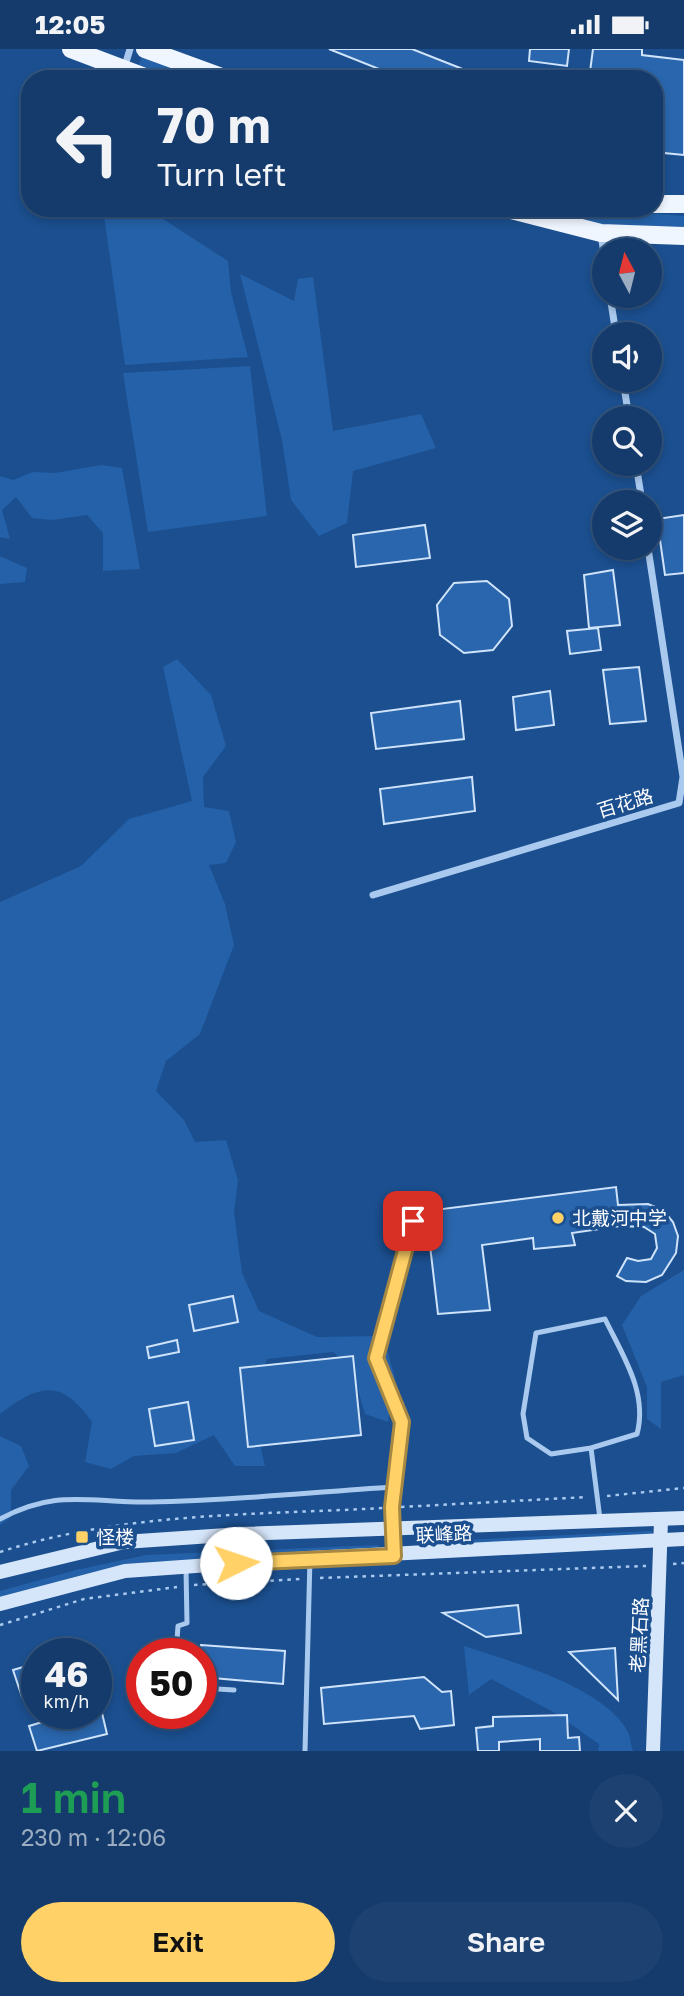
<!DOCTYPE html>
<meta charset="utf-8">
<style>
body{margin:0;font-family:"Golos Text","Noto Sans SC",sans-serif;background:#1d4271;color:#f1f3f6;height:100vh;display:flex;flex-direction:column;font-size:26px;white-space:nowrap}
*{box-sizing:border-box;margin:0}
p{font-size:23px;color:#9dadc1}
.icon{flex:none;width:38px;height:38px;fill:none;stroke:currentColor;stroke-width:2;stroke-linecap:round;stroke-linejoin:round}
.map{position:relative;height:1702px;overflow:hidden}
.side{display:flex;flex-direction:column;background:#143b6b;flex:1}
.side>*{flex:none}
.top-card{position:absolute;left:21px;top:21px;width:642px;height:147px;border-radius:28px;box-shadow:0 4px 10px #0003,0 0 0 2px #33557e;background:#143b6b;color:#f1f3f6;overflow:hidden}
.needle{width:46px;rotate:353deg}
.controls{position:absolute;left:592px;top:189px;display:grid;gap:14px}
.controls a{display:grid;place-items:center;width:70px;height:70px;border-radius:50%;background:#143b6b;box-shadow:0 4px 10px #0003,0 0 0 2px #33557e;font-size:35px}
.speed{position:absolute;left:21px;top:1589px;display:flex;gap:14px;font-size:35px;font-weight:700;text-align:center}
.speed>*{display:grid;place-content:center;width:91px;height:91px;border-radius:50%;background:#143b6b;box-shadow:0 4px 10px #0003,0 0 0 2px #33557e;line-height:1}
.speed small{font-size:18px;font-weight:400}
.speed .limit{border:10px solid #d22;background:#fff;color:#111}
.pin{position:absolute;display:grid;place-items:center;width:60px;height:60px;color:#fff;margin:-30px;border-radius:14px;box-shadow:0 4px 10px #0006}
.me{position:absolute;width:77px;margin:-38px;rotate:86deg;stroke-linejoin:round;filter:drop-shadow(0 0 5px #0008)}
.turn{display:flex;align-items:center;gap:24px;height:147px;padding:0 21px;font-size:32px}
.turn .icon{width:91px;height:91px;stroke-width:2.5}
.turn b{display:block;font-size:49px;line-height:60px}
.round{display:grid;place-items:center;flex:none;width:74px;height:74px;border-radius:37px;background:#1d4271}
.summary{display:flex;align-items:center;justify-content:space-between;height:119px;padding:0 21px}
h1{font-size:42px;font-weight:600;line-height:52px;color:#1e9e55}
.primary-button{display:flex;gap:14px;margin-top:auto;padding:14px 21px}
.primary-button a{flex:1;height:80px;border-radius:42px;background:#ffd166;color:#111;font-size:28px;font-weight:600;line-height:80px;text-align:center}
.primary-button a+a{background:#1d4271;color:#f1f3f6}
.status{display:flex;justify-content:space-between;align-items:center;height:49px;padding:0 35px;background:#143b6b;direction:ltr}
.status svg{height:19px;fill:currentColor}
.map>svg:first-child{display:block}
.green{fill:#2461a8}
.building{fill:#2a66ad;stroke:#cfe3fa;stroke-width:2}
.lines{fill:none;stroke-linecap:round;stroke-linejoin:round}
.path{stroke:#a9c9ee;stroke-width:2.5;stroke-dasharray:3.5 5;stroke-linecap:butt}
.service{stroke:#a9c9ee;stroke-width:5}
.minor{stroke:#a9c9ee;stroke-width:7}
.secondary{stroke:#d6e6fa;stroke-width:14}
.primary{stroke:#f0f6ff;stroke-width:18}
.route-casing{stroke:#a68842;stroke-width:18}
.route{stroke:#ffd166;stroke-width:12}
.poi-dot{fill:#ffd166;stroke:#1b4f8f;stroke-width:2.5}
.labels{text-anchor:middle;stroke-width:7;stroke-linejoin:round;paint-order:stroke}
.street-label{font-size:19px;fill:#fff;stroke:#1b4f8f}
.poi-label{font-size:19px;fill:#fff;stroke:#1b4f8f;text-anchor:start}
</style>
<div class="status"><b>12:05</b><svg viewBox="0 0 49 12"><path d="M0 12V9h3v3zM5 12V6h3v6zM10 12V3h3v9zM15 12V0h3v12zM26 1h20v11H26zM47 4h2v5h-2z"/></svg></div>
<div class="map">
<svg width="684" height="1702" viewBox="0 0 684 1702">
<rect width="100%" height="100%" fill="#1b4f8f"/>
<!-- green -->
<g class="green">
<polygon points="142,7 204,30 170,30 138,18"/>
<polygon points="103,159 146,159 228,212 231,243 248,308 125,316"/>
<polygon points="534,159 590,159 684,167 684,179 610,177"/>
<polygon points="240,225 294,252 298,230 313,228 333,382 421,365 436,399 353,422 347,474 319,487 291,451 282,391"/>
<polygon points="250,317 267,467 148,483 123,324"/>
<polygon points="101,416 122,419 140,520 103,522 103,484 87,466 52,471 32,469 16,448 2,461 10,490 0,488 0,427 13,431 33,423 55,424"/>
<polygon points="0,507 27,519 25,533 0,535"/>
<path d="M177,610L211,646L226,697L203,728L204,758L229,762L236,793L226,814L209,816L225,855L234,896L200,985L166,1012L156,1042L184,1071L195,1093L226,1091L238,1131L234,1163L242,1224L259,1262L317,1288L383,1287L395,1329L388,1373L365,1365L351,1317L333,1303L267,1310C253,1344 256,1382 265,1417H235L214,1386L176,1404L134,1407L111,1420L85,1413L92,1373C61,1329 39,1335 0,1365V853L81,817L129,770L192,752L163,618Z"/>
<polygon points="684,1221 684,1326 661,1333 661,1380 647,1370 647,1338 622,1276 641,1247"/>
<polygon points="0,1387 21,1397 29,1417 11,1441 11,1468 0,1476"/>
<polygon points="652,1482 652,1488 421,1500 421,1493"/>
<polygon points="378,1496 378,1503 148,1513 77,1527 0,1550 0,1542 76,1521 146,1506"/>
<path d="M464,1597C510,1612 602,1637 627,1681C630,1686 631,1696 633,1702H598L599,1695L555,1664L491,1630L469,1646Z"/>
</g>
<!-- building -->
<g class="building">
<polygon points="329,0 412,0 488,30 404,30"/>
<polygon points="530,0 569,0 567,17 529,12"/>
<polygon points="593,0 642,0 642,6 684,11 684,106 654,103 654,30 589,30"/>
<polygon points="684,466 684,524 665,526 657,470"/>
<polygon points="425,476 430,509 356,518 353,486"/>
<polygon points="613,521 620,576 589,579 584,526"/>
<polygon points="487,532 509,550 512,577 493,601 464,604 440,586 437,556 454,534"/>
<polygon points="598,579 601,601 570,605 567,582"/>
<polygon points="639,618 646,672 610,675 603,621"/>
<polygon points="550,642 554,676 516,681 513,648"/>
<polygon points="460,652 464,690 376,700 371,664"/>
<polygon points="472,728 475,762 384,775 380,740"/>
<polygon points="616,1138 618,1156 648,1155 663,1161 673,1173 678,1187 676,1204 662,1226 646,1233 626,1232 617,1227 627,1209 638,1212 651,1210 657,1199 655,1185 644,1178 620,1177 572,1184 575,1196 534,1200 533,1189 482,1196 490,1261 438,1265 426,1162"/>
<polygon points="233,1247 238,1273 194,1282 189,1256"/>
<polygon points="177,1291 179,1303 149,1309 147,1298"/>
<polygon points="353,1307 361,1386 248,1398 240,1319"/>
<polygon points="188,1353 194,1391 155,1397 149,1360"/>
<polygon points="518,1556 521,1584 486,1588 443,1564"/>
<polygon points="201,1596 285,1602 283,1635 201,1628"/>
<polygon points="615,1599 618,1651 569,1603"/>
<polygon points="37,1614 37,1644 22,1648 13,1621"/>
<polygon points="424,1628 442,1643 451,1642 454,1676 420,1680 414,1667 324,1675 321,1639"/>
<polygon points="73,1664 102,1664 107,1685 37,1702 29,1677"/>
<polygon points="567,1666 568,1689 579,1688 580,1702 540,1702 540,1690 499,1693 499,1702 478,1702 476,1679 493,1677 493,1668"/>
</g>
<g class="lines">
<!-- path -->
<g class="path">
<polyline points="607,1447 684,1439"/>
<polyline points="401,1458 587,1448"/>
<path d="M0,1503C123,1463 256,1466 384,1459"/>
<polyline points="673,1515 684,1514"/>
<polyline points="320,1529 646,1517"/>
<polyline points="194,1536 300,1530"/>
<polyline points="0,1576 84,1550 177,1538"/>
</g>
<!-- service -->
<g class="service">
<path d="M591,1399L637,1385C648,1344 623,1307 605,1270L536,1284L523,1365L527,1389L551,1405L591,1399L600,1470"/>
<path d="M0,1470C57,1439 90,1454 150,1453C231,1452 313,1443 394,1438"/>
<polyline points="394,1504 392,1458 402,1373 376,1309 413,1172"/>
<polyline points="176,1605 178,1577 187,1574 186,1520"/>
<polyline points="201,1639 234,1641"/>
<polyline points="305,1702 310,1509"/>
</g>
<!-- minor -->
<g class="minor">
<polyline points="124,20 130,0"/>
<polyline points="601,185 604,205"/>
<polyline points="610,247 616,285"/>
<polyline points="623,331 629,369"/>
<polyline points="636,415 642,453"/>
<polyline points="373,846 679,754 683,728 648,499"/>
</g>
<!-- secondary -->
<g class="secondary">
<polyline points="0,1523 124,1493 241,1485 684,1469"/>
<polyline points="0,1555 125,1522 310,1509 684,1490"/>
<polyline points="653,1702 661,1471"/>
</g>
<!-- primary -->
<g class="primary">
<polyline points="71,0 150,30"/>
<polyline points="145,0 227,30"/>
<polyline points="654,155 684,155"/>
<polyline points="503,159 601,184 684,187"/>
</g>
</g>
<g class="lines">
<defs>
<polyline id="route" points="236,1514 394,1507 392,1458 402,1373 376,1309 413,1172"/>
</defs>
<!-- route casing -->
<use href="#route" class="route-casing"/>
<!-- route -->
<use href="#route" class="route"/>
</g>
<!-- markers -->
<g class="poi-dot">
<circle cx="558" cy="1169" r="7"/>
<rect x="75" y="1481" width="14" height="14" rx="3.5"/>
</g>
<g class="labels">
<!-- street labels -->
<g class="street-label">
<text transform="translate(625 754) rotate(-17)" y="7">百花路</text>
<text transform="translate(444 1485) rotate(-3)" y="7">联峰路</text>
<text transform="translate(639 1586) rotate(-87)" y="7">老黑石路</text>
</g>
<!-- poi labels -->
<g class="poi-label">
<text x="572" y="1176">北戴河中学</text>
<text x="96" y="1495">怪楼</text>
</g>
</g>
</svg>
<div class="controls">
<a><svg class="needle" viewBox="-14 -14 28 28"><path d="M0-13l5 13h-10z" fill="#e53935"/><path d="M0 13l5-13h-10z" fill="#9dadc1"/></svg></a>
<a><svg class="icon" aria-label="sound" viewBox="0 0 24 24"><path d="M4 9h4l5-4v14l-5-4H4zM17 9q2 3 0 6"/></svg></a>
<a><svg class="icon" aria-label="search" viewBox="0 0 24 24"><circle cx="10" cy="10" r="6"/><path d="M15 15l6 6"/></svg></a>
<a><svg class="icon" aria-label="layers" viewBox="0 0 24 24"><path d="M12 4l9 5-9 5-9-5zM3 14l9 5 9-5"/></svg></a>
</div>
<div class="speed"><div>46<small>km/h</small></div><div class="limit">50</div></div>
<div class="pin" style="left:413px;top:1172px;background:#d93025"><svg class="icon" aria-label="arrive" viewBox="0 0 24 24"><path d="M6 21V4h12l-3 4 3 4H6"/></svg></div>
<svg class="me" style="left:236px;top:1514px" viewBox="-20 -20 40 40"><circle r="19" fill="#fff"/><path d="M0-13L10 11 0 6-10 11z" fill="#ffd166"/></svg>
<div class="top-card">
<div class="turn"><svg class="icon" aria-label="left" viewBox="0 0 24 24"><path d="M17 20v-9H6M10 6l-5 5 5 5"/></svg><div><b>70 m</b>Turn left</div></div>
</div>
</div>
<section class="side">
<div class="summary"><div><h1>1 min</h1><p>230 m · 12:06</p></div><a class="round"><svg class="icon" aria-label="close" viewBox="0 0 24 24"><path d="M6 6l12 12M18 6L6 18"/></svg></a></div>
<div class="primary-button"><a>Exit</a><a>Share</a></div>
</section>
